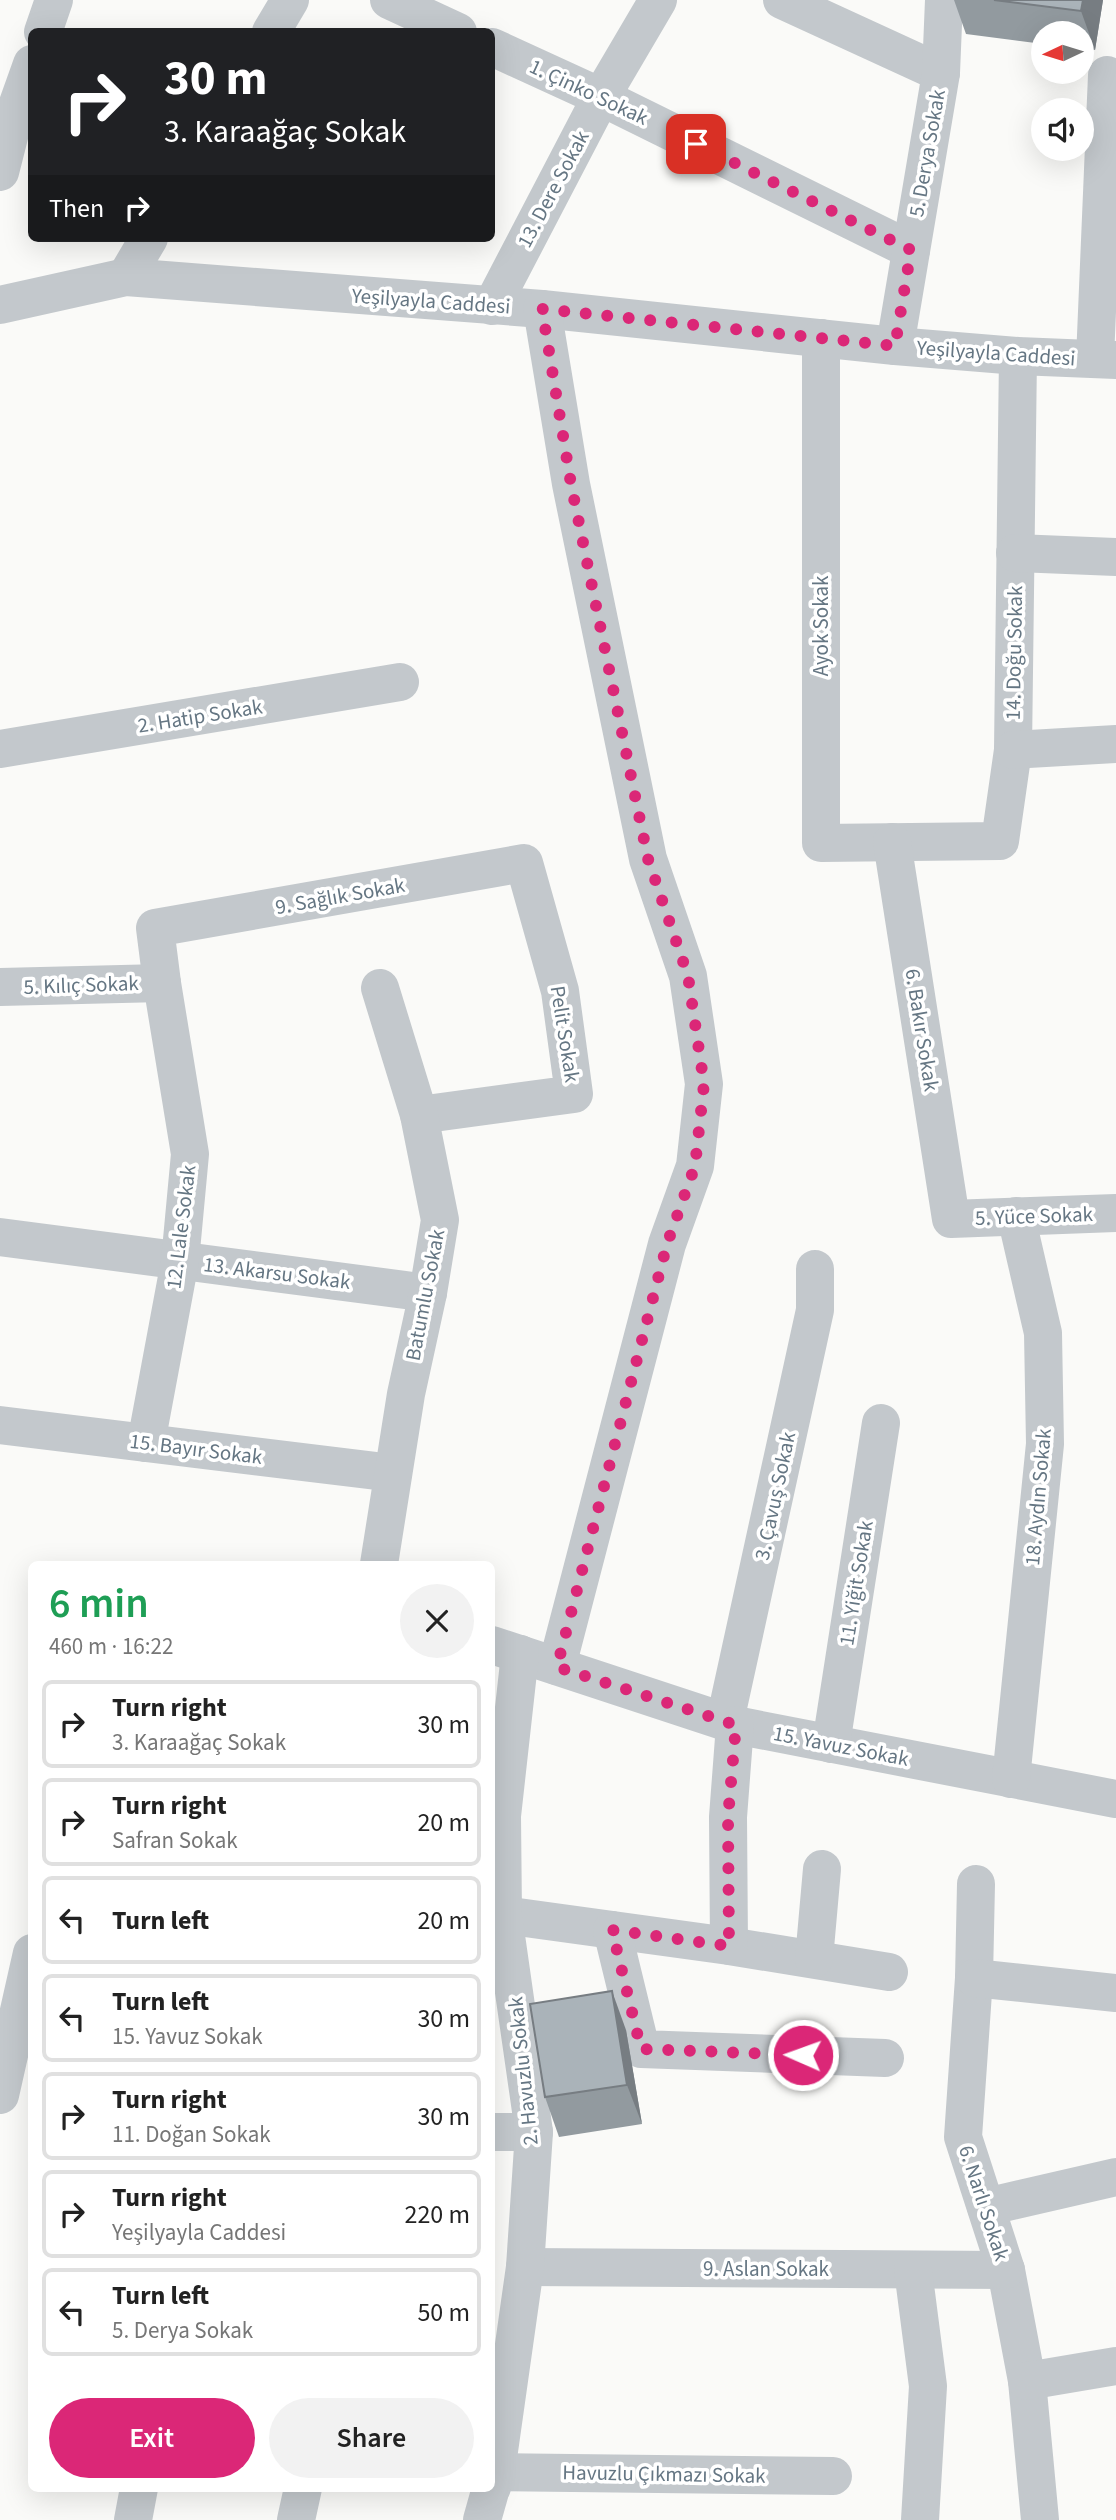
<!DOCTYPE html>
<meta charset="utf-8">
<style>
body{margin:0;font-family:"Source Sans 3",sans-serif;background:#f2f2f2;color:#222;height:100vh;display:flex;flex-direction:column;font-size:26px;white-space:nowrap}
*{box-sizing:border-box;margin:0}
p{font-size:23px;color:#767676}
.icon{flex:none;width:38px;height:38px;fill:none;stroke:currentColor;stroke-width:2;stroke-linecap:round;stroke-linejoin:round}
.map{position:relative;flex:1;overflow:hidden}
.sheet{position:absolute;left:28px;top:1561px;width:467px;height:931px;display:flex;flex-direction:column;background:#fff;border-radius:10px;box-shadow:0 7px 28px #0002}
.sheet>*{flex:none}
.banner{position:absolute;left:28px;top:28px;width:467px;height:214px;border-radius:10px;box-shadow:0 7px 28px #0002;background:#202124;color:#fff;overflow:hidden}
.needle{width:46px;rotate:266deg}
.buttons{position:absolute;left:1031px;top:21px;display:grid;gap:14px}
.buttons a{display:grid;place-items:center;width:63px;height:63px;border-radius:50%;background:#fff;box-shadow:0 7px 28px #0002;font-size:35px}
.pin{position:absolute;display:grid;place-items:center;width:60px;height:60px;color:#fff;margin:-30px;border-radius:14px;box-shadow:0 4px 10px #0006}
.me{position:absolute;width:77px;margin:-38px;rotate:272deg;stroke-linejoin:round;filter:drop-shadow(0 0 5px #0008)}
.turn{display:flex;align-items:center;gap:24px;height:147px;padding:0 21px;font-size:32px}
.turn .icon{width:91px;height:91px;stroke-width:2.5}
.turn b{display:block;font-size:49px;line-height:60px}
.then{display:flex;align-items:center;height:66px;padding:0 21px;background:#0003;gap:14px;font-size:26px}
.round{display:grid;place-items:center;flex:none;width:74px;height:74px;border-radius:37px;background:#f2f2f2}
.summary{display:flex;align-items:center;justify-content:space-between;height:119px;padding:0 21px}
h1{font-size:42px;font-weight:600;line-height:52px;color:#1e9e55}
.cta{display:flex;gap:14px;margin-top:auto;padding:14px 21px}
.cta a{flex:1;height:80px;border-radius:42px;background:#db2777;color:#fff;font-size:28px;font-weight:600;line-height:80px;text-align:center}
.cta a+a{background:#f2f2f2;color:#222}
ul{padding:0;list-style:none}
li{display:flex;align-items:center;gap:21px;height:88px;margin:0 14px 10px;padding:0 7px;border:4px solid #e0e0e0;border-radius:10px}
li div{flex:1}
li b{display:block;font-size:26px}
li em{font-style:normal}
.map>svg:first-child{display:block}
.lines{fill:none;stroke-linecap:round;stroke-linejoin:round}
.street{stroke:#c3c8cc;stroke-width:38}
.wall{fill:#929a9f}
.shaded-wall{fill:#777d82}
.building{fill:#aab3b9;stroke:#777d82;stroke-width:2}
.route{stroke:#db2777;stroke-width:12;stroke-dasharray:0 21.6}
.labels{text-anchor:middle;stroke-width:7;stroke-linejoin:round;paint-order:stroke}
.street-label{font-size:21px;fill:#657683;stroke:#fff}
</style>
<div class="map">
<svg width="1116" height="2520" viewBox="0 0 1116 2520">
<rect width="100%" height="100%" fill="#fafaf8"/>
<g class="lines">
<!-- street -->
<g class="street">
<polyline points="389,0 458,32"/>
<polyline points="782,0 941,73"/>
<polyline points="43,32 54,0"/>
<polyline points="271,32 290,0"/>
<polyline points="492,47 601,97 911,250"/>
<polyline points="0,172 16,109 32,64"/>
<polyline points="126,277 149,238"/>
<polyline points="0,305 126,277 542,309 895,346 1018,356 1116,360"/>
<polyline points="492,306 601,97 658,0"/>
<polyline points="542,309 571,484 648,859 688,976 704,1084 695,1166 667,1244 557,1666"/>
<polyline points="821,338 821,843 1000,841 1013,750 1018,356"/>
<polyline points="895,346 941,73 944,0"/>
<polyline points="1095,359 1107,75"/>
<polyline points="1015,553 1116,557"/>
<polyline points="0,749 400,682"/>
<polyline points="1013,750 1116,744"/>
<polyline points="892,842 951,1219 1116,1213"/>
<polyline points="0,987 162,983"/>
<polyline points="0,1237 428,1293"/>
<polyline points="0,1425 393,1473"/>
<polyline points="146,1443 180,1261 190,1154 162,983 155,928 524,863 560,991 574,1094 419,1115"/>
<polyline points="379,1564 406,1394 428,1293 440,1220 419,1115 380,988"/>
<polyline points="492,1645 735,1725 1116,1799"/>
<polyline points="725,1721 815,1310 815,1269"/>
<polyline points="831,1744 881,1423"/>
<polyline points="1011,1779 1045,1444 1043,1333 1016,1216"/>
<polyline points="976,1884 974,1978 963,2137 1006,2270 1027,2381 1040,2520"/>
<polyline points="503,1915 729,1946 889,1972"/>
<polyline points="612,1930 641,2049 885,2058"/>
<polyline points="729,1946 728,1817 735,1725"/>
<polyline points="814,1959 822,1869"/>
<polyline points="974,1978 1116,1993"/>
<polyline points="0,2095 32,1953"/>
<polyline points="492,2132 534,2132"/>
<polyline points="986,2207 1116,2177"/>
<polyline points="525,2267 1006,2270"/>
<polyline points="913,2270 928,2386 920,2520"/>
<polyline points="1027,2381 1116,2366"/>
<polyline points="496,2472 833,2476"/>
<polyline points="492,2487 496,2472 525,2267 534,2132 503,1915 502,1816 520,1654"/>
<polyline points="133,2520 139,2488"/>
<polyline points="296,2520 303,2488"/>
<polyline points="482,2520 491,2488"/>
</g>
</g>
<!-- wall -->
<g class="wall">
<polygon points="954,0 1103,0 1095,50 1082,48 1082,33 1043,33 1043,44 966,34"/>
<polygon points="626,2030 642,2124 559,2137 545,2097"/>
</g>
<!-- shaded-wall -->
<g class="shaded-wall">
<polygon points="1083,0 1103,0 1095,50 1081,11"/>
<polygon points="612,1991 626,2030 642,2124 627,2085"/>
</g>
<!-- building -->
<g class="building">
<polygon points="994,0 1083,0 1081,11"/>
<polygon points="612,1991 627,2085 545,2097 530,2004"/>
</g>
<g class="lines">
<!-- route -->
<polyline class="route" points="696,144 911,250 895,346 542,309 571,484 648,859 688,976 704,1084 695,1166 667,1244 557,1667 736,1725 728,1817 729,1946 612,1930 641,2049 803,2055"/>
</g>
<g class="labels">
<!-- street labels -->
<g class="street-label">
<text transform="translate(589 92) rotate(25)" y="7">1. Çinko Sokak</text>
<text transform="translate(927 153) rotate(-80)" y="7">5. Derya Sokak</text>
<text transform="translate(553 189) rotate(-62)" y="7">13. Dere Sokak</text>
<text transform="translate(431 301) rotate(4)" y="7">Yeşilyayla Caddesi</text>
<text transform="translate(996 353) rotate(4)" y="7">Yeşilyayla Caddesi</text>
<text transform="translate(821 626) rotate(-90)" y="7">Ayok Sokak</text>
<text transform="translate(1014 653) rotate(-89)" y="7">14. Doğu Sokak</text>
<text transform="translate(200 716) rotate(-9)" y="7">2. Hatip Sokak</text>
<text transform="translate(340 896) rotate(-10)" y="7">9. Sağlık Sokak</text>
<text transform="translate(81 985) rotate(-2)" y="7">5. Kılıç Sokak</text>
<text transform="translate(922 1030) rotate(81)" y="7">6. Bakır Sokak</text>
<text transform="translate(565 1034) rotate(81)" y="7">Pelit Sokak</text>
<text transform="translate(1034 1216) rotate(-2)" y="7">5. Yüce Sokak</text>
<text transform="translate(181 1227) rotate(-83)" y="7">12. Lale Sokak</text>
<text transform="translate(277 1273) rotate(7)" y="7">13. Akarsu Sokak</text>
<text transform="translate(425 1295) rotate(-79)" y="7">Batumlu Sokak</text>
<text transform="translate(196 1449) rotate(7)" y="7">15. Bayır Sokak</text>
<text transform="translate(775 1496) rotate(-78)" y="7">3. Çavuş Sokak</text>
<text transform="translate(1038 1497) rotate(-85)" y="7">18. Aydın Sokak</text>
<text transform="translate(856 1583) rotate(-81)" y="7">11. Yiğit Sokak</text>
<text transform="translate(841 1746) rotate(11)" y="7">15. Yavuz Sokak</text>
<text transform="translate(523 2071) rotate(-96)" y="7">2. Havuzlu Sokak</text>
<text transform="translate(984 2203) rotate(72)" y="7">6. Narlı Sokak</text>
<text x="766" y="2276">9. Aslan Sokak</text>
<text transform="translate(664 2474) rotate(1)" y="7">Havuzlu Çıkmazı Sokak</text>
</g>
</g>
</svg>
<div class="buttons">
<a><svg class="needle" viewBox="-14 -14 28 28"><path d="M0-13l5 13h-10z" fill="#e53935"/><path d="M0 13l5-13h-10z" fill="#767676"/></svg></a>
<a><svg class="icon" aria-label="sound" viewBox="0 0 24 24"><path d="M4 9h4l5-4v14l-5-4H4zM17 9q2 3 0 6"/></svg></a>
</div>
<div class="pin" style="left:696px;top:144px;background:#d93025"><svg class="icon" aria-label="arrive" viewBox="0 0 24 24"><path d="M6 21V4h12l-3 4 3 4H6"/></svg></div>
<svg class="me" style="left:803px;top:2055px" viewBox="-20 -20 40 40"><circle r="17" fill="#db2777" stroke="#fff" stroke-width="3"/><path d="M0-11L8 9 0 5-8 9z" fill="#fff"/></svg>
<div class="banner">
<div class="turn"><svg class="icon" aria-label="right" viewBox="0 0 24 24"><path d="M7 20v-9h11M14 6l5 5-5 5"/></svg><div><b>30 m</b>3. Karaağaç Sokak</div></div>
<div class="then">Then<svg class="icon" aria-label="right" viewBox="0 0 24 24"><path d="M7 20v-9h11M14 6l5 5-5 5"/></svg></div>
</div>
<section class="sheet">
<div class="summary"><div><h1>6 min</h1><p>460 m · 16:22</p></div><a class="round"><svg class="icon" aria-label="close" viewBox="0 0 24 24"><path d="M6 6l12 12M18 6L6 18"/></svg></a></div>
<ul>
<li><svg class="icon" aria-label="right" viewBox="0 0 24 24"><path d="M7 20v-9h11M14 6l5 5-5 5"/></svg><div><b>Turn right</b><p>3. Karaağaç Sokak</p></div><em>30 m</em></li>
<li><svg class="icon" aria-label="right" viewBox="0 0 24 24"><path d="M7 20v-9h11M14 6l5 5-5 5"/></svg><div><b>Turn right</b><p>Safran Sokak</p></div><em>20 m</em></li>
<li><svg class="icon" aria-label="left" viewBox="0 0 24 24"><path d="M17 20v-9H6M10 6l-5 5 5 5"/></svg><div><b>Turn left</b></div><em>20 m</em></li>
<li><svg class="icon" aria-label="left" viewBox="0 0 24 24"><path d="M17 20v-9H6M10 6l-5 5 5 5"/></svg><div><b>Turn left</b><p>15. Yavuz Sokak</p></div><em>30 m</em></li>
<li><svg class="icon" aria-label="right" viewBox="0 0 24 24"><path d="M7 20v-9h11M14 6l5 5-5 5"/></svg><div><b>Turn right</b><p>11. Doğan Sokak</p></div><em>30 m</em></li>
<li><svg class="icon" aria-label="right" viewBox="0 0 24 24"><path d="M7 20v-9h11M14 6l5 5-5 5"/></svg><div><b>Turn right</b><p>Yeşilyayla Caddesi</p></div><em>220 m</em></li>
<li><svg class="icon" aria-label="left" viewBox="0 0 24 24"><path d="M17 20v-9H6M10 6l-5 5 5 5"/></svg><div><b>Turn left</b><p>5. Derya Sokak</p></div><em>50 m</em></li>
</ul>
<div class="cta"><a>Exit</a><a>Share</a></div>
</section>
</div>
